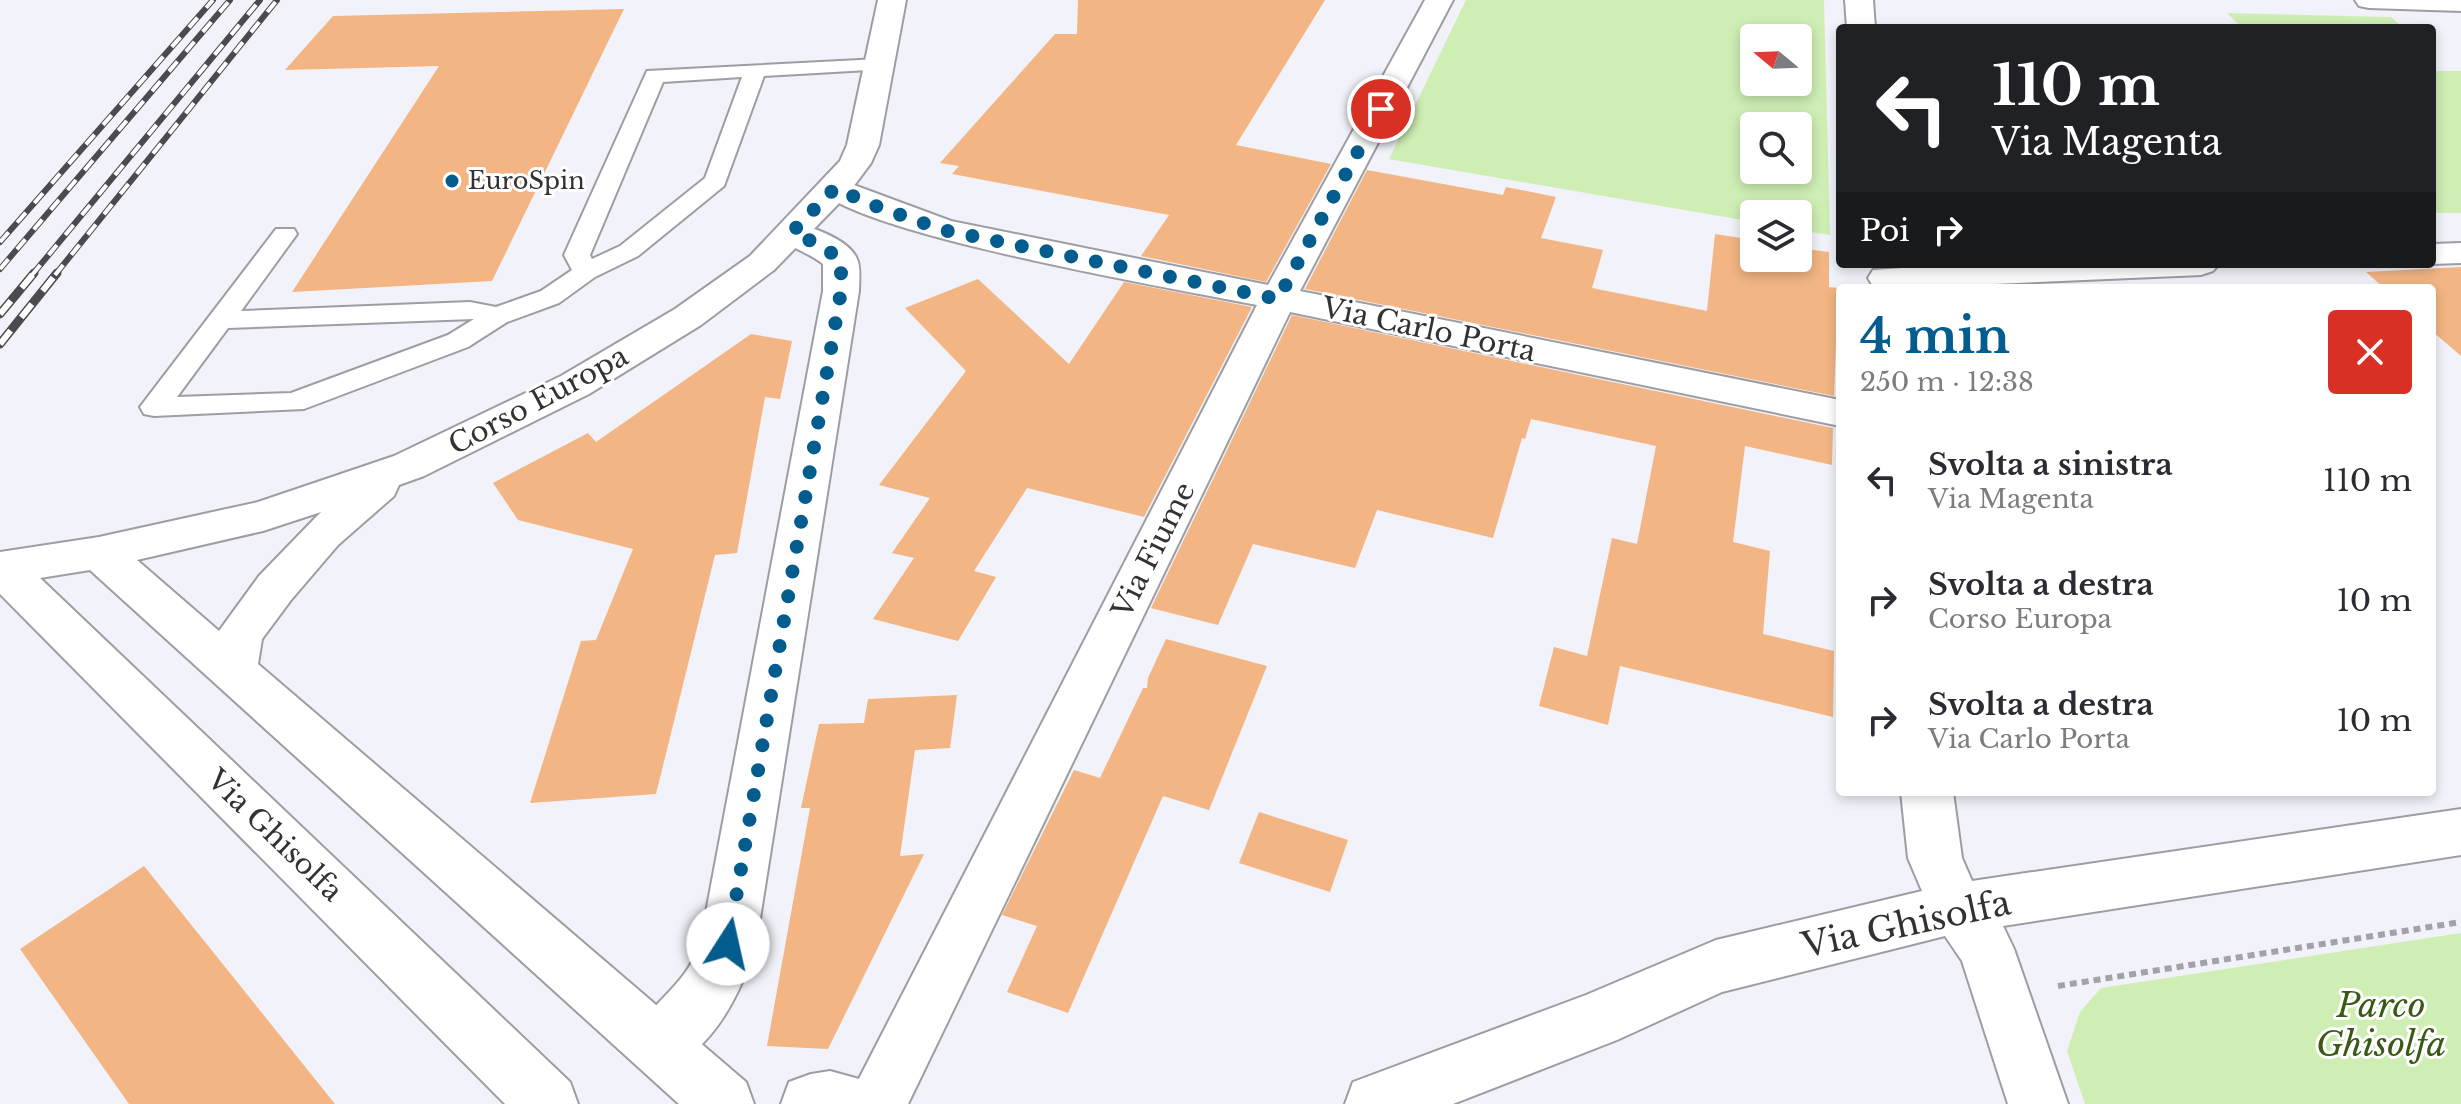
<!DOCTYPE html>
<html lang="it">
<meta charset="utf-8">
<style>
body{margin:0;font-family:"Libre Baskerville",serif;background:#f7f7f7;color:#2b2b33;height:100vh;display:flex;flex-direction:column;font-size:30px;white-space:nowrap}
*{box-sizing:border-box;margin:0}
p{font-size:26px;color:#7c7c81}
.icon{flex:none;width:44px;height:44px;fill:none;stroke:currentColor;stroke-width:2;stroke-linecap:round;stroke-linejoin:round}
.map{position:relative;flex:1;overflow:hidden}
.details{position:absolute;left:1836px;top:284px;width:600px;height:512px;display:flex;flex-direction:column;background:#fff;border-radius:8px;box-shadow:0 4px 12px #0003}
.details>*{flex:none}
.top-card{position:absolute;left:1836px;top:24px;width:600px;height:244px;border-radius:8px;box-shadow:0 4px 12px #0003;background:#202124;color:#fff;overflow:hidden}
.needle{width:52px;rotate:289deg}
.tools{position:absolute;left:1740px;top:24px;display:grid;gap:16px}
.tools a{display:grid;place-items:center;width:72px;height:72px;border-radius:8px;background:#fff;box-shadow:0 4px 12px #0003;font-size:40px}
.pin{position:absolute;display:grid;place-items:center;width:68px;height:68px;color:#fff;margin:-34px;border:4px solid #fff;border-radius:50%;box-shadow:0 2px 8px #0007}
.me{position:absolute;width:88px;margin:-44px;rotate:10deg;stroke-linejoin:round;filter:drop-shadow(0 0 6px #0008)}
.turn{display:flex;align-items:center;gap:28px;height:168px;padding:0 24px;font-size:36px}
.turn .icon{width:104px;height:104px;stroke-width:2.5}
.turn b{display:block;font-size:56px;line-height:68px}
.then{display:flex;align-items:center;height:76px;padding:0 24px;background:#0003;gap:16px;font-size:30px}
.round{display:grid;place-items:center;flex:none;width:84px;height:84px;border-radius:8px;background:#f7f7f7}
.head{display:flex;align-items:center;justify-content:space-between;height:136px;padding:0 24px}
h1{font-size:48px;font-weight:800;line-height:60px;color:#035c8e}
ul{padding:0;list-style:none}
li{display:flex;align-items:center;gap:24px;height:120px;padding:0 24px}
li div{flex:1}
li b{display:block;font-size:30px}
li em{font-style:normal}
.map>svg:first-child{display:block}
.green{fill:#ceeeb4;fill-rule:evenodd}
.building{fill:#f2b583}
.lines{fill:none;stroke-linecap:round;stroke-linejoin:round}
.lane-casing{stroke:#9d9da4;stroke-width:4}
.street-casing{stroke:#9d9da4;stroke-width:4}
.secondary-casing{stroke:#9d9da4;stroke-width:4}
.path{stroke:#a2a2a8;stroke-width:6;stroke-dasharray:7 5;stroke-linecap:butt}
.lane{fill:#fff;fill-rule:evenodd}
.street{fill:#fff;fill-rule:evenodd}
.secondary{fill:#fff;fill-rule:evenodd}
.rail-far1-casing{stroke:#4b4b4f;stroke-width:6}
.rail-casing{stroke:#4b4b4f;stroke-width:9}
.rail-far1{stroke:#fff;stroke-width:4;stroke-dasharray:13;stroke-linecap:butt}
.rail{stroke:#fff;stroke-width:6;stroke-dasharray:17;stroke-linecap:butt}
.route{stroke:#035c8e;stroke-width:14;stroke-dasharray:0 25.2}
.poi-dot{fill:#035c8e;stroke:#fff;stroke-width:3}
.labels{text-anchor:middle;stroke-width:6;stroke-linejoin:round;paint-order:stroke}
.far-poi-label{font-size:24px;fill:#323235;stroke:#fff;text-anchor:start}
.street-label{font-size:28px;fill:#323235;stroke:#fff}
.near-street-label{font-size:34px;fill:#323235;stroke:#fff}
.near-park-label{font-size:34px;font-style:italic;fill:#395915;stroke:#fff}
</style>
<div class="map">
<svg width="2461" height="1104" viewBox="0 0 2461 1104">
<rect width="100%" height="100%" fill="#f2f2fa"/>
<!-- green -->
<g class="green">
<path d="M1466,0H1824L1830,235L1798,230V214H1754V222L1389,159ZM1754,38H1798V82H1754ZM1798,126V170H1754V126Z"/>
<polygon points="2227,13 2391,17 2404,28 2242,28"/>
<rect x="2432" y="71" width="29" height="142"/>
<polygon points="2461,933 2461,1104 2085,1104 2067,1051 2080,1012 2101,988"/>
</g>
<!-- building -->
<g class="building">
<polygon points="1078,0 1325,0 1236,145 1331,164 1266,282 1141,256 1169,215 952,174 959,166 940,163 1055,34 1077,34"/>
<polygon points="624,9 492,281 292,292 439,66 285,70 333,16"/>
<polygon points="1367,170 1503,195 1506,187 1556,197 1541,238 1603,250 1592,288 1707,311 1715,234 1754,240 1754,258 1798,258 1798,248 1829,252 1829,287 1838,288 1834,396 1305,289"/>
<polygon points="2461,267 2461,356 2432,331 2432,288 2384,288 2366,272"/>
<polygon points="978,279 1069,364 1124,282 1252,307 1144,517 1027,488 974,571 996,577 958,641 873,619 914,558 892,553 930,498 879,485 966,371 905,308"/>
<polygon points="1292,315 1833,428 1832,465 1745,446 1733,542 1770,551 1763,634 1834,651 1833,717 1620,666 1608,725 1539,706 1554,647 1587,656 1612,538 1637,544 1656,446 1531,419 1525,439 1522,438 1493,538 1377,510 1355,568 1253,544 1218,625 1151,608"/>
<polygon points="751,334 792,341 780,399 765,397 737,553 715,555 656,794 530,803 581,641 596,640 633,549 518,520 493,483 588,433 596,442"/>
<polygon points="1166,639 1267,666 1209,810 1163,796 1068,1013 1007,992 1037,926 1002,915 1074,770 1100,778 1143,688 1147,688 1148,678"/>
<polygon points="957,695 950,748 915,750 900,856 924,854 828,1049 767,1046 810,808 801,808 819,724 864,723 868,699"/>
<polygon points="1259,812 1348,840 1330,892 1239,863"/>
<polygon points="144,866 335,1104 129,1104 20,949"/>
</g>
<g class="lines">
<defs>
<path id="lane" d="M879,59L890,65L886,69L764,76L724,186L638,256L595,277L559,303L507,322L468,347L304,409L154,416L144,414L140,407L276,229H294L297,234L241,311L470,302L496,307L541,291L572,270L564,255L647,71ZM742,77L705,178L620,246L592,259L590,255L663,82ZM474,319L448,335L291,393L177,397L228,328Z"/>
<g id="street">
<path d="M1425,0H1453L1300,291L1840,400V426L1290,312L908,1104H846L1257,305C1186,291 850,233 819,188L823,181L835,178L951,221L1268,285Z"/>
<polygon points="1845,0 1873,0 1875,28 1847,28"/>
<polygon points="2355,0 2461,0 2461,11 2369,8 2359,6"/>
<path d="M792,222C811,227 849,239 857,259C861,268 859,282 859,291L756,944C740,997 712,1052 658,1074L637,1066L628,1045C645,1005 685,989 700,944L823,291V264C809,252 785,247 775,232L780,225Z"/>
<polygon points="2461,243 2461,263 2432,264 2430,264 2432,244"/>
<polygon points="1961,264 2219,264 2213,271 2201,275 1901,288 1873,286 1868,278 1873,270"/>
<polygon points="1901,792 1953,792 1962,858 1972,881 2461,809 2461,855 2003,926 2014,949 2068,1104 2008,1104 1962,961 1945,936 1722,992 1617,1040 1453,1104 1345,1104 1353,1082 1586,995 1716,940 1922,891 1908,858"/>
</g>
<g id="secondary">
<path d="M878,0H906L879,145L871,163L847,195L774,270L701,325L589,394L424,476L399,485L394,496L338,545L291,600L262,639L258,664L746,1082L754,1104H679L90,570L40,578L570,1082L578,1104H505L0,594V552L99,537L258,502L394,456L561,376L675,309L750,256L840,161L847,145ZM321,512L259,576L219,631L137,560L263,531Z"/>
<polygon points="830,1071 870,1082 878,1104 781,1104 789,1082 811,1074"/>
</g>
</defs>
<!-- lane casing -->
<use href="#lane" class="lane-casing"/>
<!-- street casing -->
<use href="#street" class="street-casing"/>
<!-- secondary casing -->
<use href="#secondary" class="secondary-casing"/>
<!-- path -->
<polyline class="path" points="2058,986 2461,922"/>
<!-- lane -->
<use href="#lane" class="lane"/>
<!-- street -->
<use href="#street" class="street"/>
<!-- secondary -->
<use href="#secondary" class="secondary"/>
<defs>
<g id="rail-far1">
<polyline points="0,242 213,0"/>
<polyline points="0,269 230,0"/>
<polyline points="32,275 260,0"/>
<polyline points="55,275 277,0"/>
</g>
<g id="rail">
<polyline points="0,314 34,273"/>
<polyline points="0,344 57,273"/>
</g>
</defs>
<!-- rail-far1 casing -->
<use href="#rail-far1" class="rail-far1-casing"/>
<!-- rail casing -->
<use href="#rail" class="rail-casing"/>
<!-- rail-far1 -->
<use href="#rail-far1" class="rail-far1"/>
<!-- rail -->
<use href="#rail" class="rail"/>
</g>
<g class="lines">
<!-- route -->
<polyline class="route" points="728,944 841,291 841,261 824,247 792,232 835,188 870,204 943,230 1278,299 1381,109"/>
</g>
<!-- markers -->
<circle class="poi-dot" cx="452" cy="181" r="8"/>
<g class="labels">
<!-- far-poi labels -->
<g class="far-poi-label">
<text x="468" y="189">EuroSpin</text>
</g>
<!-- street labels -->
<g class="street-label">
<text transform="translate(1429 329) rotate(12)" y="10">Via Carlo Porta</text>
<text transform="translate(538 400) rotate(-28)" y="10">Corso Europa</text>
<text transform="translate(1153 550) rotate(-63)" y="10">Via Fiume</text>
<text transform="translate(275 835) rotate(44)" y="10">Via Ghisolfa</text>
</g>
<!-- near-street labels -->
<g class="near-street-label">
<text transform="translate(1906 924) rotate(-12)" y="12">Via Ghisolfa</text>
</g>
<!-- near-park labels -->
<g class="near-park-label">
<text x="2381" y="1017">Parco<tspan x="2381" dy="39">Ghisolfa</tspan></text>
</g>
</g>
</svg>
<div class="tools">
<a><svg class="needle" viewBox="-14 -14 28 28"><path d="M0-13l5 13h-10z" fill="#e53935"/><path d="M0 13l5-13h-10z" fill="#7c7c81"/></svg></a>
<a><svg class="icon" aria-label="search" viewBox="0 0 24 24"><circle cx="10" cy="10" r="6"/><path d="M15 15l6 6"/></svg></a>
<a><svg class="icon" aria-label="layers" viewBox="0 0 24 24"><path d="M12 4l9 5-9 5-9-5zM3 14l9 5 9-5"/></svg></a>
</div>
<div class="pin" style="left:1381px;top:109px;background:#d93025"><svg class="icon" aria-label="arrive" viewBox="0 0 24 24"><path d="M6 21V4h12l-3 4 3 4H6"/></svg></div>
<svg class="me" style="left:728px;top:944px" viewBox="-20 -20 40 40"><circle r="19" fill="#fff"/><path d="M0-13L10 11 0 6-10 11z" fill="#035c8e"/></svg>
<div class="top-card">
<div class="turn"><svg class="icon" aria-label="left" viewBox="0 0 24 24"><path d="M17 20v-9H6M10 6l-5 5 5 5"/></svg><div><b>110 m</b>Via Magenta</div></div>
<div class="then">Poi<svg class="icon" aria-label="right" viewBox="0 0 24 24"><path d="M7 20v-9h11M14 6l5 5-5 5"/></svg></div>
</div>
<section class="details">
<div class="head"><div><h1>4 min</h1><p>250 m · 12:38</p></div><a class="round" style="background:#d93025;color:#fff"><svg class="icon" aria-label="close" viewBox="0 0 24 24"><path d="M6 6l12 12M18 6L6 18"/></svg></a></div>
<ul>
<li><svg class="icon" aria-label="left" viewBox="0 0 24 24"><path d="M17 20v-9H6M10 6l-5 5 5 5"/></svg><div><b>Svolta a sinistra</b><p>Via Magenta</p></div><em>110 m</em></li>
<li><svg class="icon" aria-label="right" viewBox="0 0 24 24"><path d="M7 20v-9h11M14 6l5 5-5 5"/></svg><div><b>Svolta a destra</b><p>Corso Europa</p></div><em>10 m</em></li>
<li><svg class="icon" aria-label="right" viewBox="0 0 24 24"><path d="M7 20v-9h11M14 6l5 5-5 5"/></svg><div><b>Svolta a destra</b><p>Via Carlo Porta</p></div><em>10 m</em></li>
</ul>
</section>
</div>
